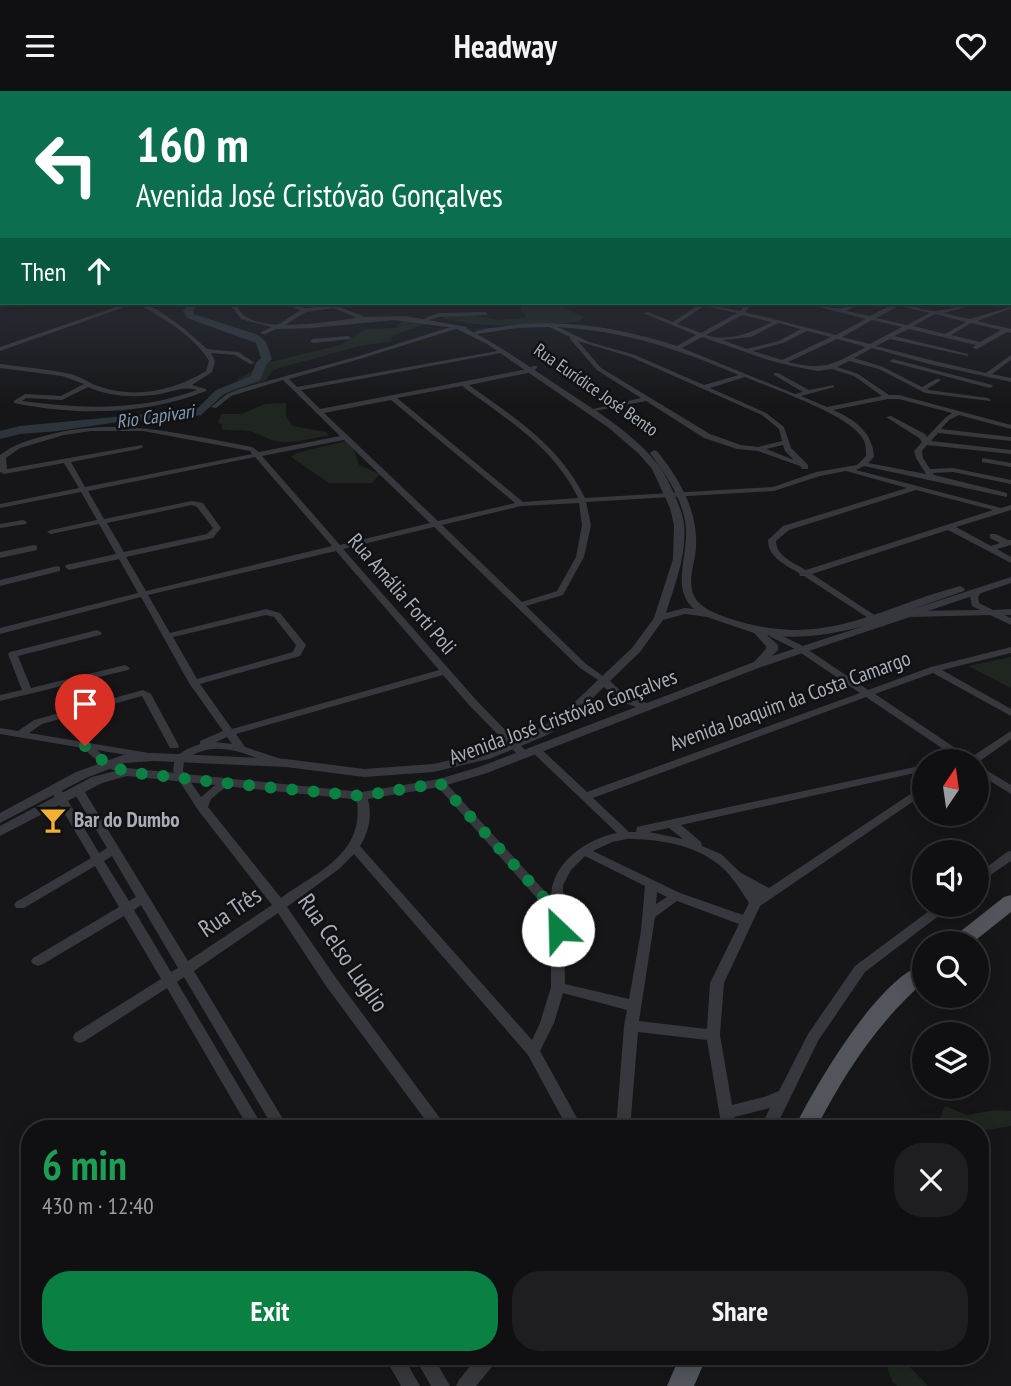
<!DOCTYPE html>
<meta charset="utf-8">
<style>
body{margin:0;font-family:"PT Sans Narrow",sans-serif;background:#1e1e20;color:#f1f3f6;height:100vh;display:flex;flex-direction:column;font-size:26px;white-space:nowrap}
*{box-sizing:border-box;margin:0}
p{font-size:23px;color:#9c9d9f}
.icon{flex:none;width:38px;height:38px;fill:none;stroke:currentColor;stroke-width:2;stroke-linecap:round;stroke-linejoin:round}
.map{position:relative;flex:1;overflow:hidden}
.side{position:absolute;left:21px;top:1029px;width:968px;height:245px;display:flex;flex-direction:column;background:#101012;border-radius:28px;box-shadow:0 4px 18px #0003,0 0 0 2px #303032}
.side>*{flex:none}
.guide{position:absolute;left:0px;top:0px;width:1012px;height:214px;box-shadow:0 4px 18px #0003,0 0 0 2px #303032;background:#0b6e4f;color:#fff;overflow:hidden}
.needle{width:46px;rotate:13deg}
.buttons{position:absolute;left:912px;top:658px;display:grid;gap:14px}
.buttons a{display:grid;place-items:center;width:77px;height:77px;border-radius:50%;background:#101012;box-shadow:0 4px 18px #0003,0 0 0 2px #303032;font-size:35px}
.pin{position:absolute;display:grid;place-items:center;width:60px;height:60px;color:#fff;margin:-72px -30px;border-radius:50% 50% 50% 0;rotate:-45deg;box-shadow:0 0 7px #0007}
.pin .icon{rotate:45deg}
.me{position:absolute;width:77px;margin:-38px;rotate:336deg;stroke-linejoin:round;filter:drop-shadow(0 0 5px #0008)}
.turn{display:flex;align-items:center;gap:24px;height:147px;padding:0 21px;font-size:32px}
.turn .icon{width:91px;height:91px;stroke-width:2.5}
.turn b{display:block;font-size:49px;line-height:60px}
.then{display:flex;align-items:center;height:66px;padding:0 21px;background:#0003;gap:14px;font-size:26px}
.round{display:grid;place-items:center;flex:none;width:74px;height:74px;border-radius:28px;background:#1e1e20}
.summary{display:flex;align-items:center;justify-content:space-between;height:119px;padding:0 21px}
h1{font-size:42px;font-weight:600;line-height:52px;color:#1e9e55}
.cta{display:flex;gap:14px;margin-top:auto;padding:14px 21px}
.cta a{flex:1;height:80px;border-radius:28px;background:#0b8043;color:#fff;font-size:28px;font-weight:600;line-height:80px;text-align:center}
.cta a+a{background:#1e1e20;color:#f1f3f6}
header{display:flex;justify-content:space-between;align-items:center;height:91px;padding:0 21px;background:#101012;font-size:32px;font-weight:600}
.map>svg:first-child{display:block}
.green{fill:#1e261f}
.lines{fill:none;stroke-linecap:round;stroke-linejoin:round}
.river{fill:#2c353c;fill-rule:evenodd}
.minor{fill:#37383d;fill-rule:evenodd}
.tertiary{fill:#37383d;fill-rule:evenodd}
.primary{fill:#53555c;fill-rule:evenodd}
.motorway{fill:#63666e;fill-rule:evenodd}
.route{stroke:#0b8043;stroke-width:12;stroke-dasharray:0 21.6}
.labels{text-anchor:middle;stroke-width:5;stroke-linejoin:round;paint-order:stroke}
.far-street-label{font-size:18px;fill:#a8adb8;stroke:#111113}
.far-water-label{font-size:19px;font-style:italic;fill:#7f9bb3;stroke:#111113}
.street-label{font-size:21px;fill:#a8adb8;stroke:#111113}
.poi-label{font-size:21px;font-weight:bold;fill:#a8adb8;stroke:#111113;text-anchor:start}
.near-street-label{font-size:24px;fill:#a8adb8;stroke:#111113}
</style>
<header><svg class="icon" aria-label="menu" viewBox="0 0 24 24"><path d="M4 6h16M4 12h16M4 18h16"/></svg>Headway<svg class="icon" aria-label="heart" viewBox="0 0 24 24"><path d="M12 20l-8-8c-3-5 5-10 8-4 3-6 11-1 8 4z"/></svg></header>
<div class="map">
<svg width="1011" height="1295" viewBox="0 0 1011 1295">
<rect width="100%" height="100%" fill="#161618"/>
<!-- green -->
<g class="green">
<path d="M508,212L561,215L584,226L578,231C539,234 478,239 441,226L464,223L500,229L525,227L526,224L520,220L522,214Z"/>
<polygon points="404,229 429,232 394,244 391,247 393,250 360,255 279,277 272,280 265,290 226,301 240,287 266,272 340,254 366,238 396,237"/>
<path d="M286,312V324L292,335L326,341L329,345C311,346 293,354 275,350C266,348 258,342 249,340C241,338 232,341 222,338V334L218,331L221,323H241L265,313Z"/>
<polygon points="346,350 354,359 359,374 380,383 372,392 329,392 291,366 296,362"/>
<polygon points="1011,566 1011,597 968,575"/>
<polygon points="945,1015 967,1024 996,1019 1011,1020 1011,1035 980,1040 980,1038 936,1038"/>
<polygon points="883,1265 905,1265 907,1273 928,1295 897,1295 892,1290"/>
</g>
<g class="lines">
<!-- river -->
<polygon class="river" points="189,212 199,212 193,220 194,223 258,244 266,251 272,268 266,274 260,289 224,303 201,324 174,329 118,331 58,340 20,343 0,348 0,340 20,335 197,318 216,299 251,285 256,272 261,267 256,252 187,227 183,220"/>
<!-- minor -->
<g class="minor">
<rect x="0" y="133" width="2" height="2"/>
<rect x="1010" y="137" width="1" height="2"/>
<rect x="1010" y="158" width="1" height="2"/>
<rect x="0" y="165" width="2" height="4"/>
<polygon points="1010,174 1011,174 1011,178 1010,177"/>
<rect x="0" y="181" width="2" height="4"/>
<rect x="1010" y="196" width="1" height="4"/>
<polygon points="0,210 5,212 0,214"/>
<path d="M128,212H142L158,219L182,236L207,258L238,261L255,272L250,273L235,264L211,262L215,270L212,281L192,294L206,298V300C144,324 79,325 14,312V310L25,303L61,305L84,293L62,285L0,277V273C24,276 47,278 71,283C82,286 90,293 101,296C136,308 176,299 206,280L209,270C194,244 161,226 136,212L0,260V256ZM88,296C110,306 137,307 160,303C176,300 181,295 197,299C140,320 82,318 22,310L26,307L62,309Z"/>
<polygon points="283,212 290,212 305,217 356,212 372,212 306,221 285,234 265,243 261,243 261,241 281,232 300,219"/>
<polygon points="575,212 582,212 585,214 582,216"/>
<path d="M701,212L740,220L746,212H752L745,221L836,244L866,228L804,212C815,212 833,219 842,217C849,216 852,212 860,212L846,220L870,225L893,213L892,212C907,212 922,220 936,220C951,219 965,212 981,212L943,222L970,228L1010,216V218L977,230L1011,238V242L1007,241L977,258L972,257L976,254L909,238L894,245L968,263V265L890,248L876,255L930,269L986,282L1011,264V269L992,283L1011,287V291L929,273L872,257L854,267L883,276L922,296L936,288H940V290L927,298L929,299L988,307L991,309L990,310L925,302L879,278L849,270L837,276L858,283L889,304H899L1011,334V338L959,324L949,329L941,338L1011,346V350L938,342L931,350L1011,359V363L927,354L922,360L923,367L930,378L953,377L1011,389V393L953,381L933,382L934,384L1007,402V406L864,375L856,379L1001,417L1011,414V419L956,436L991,455L1000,452L990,447V443H996L1008,449H1011V454L997,458L1011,466V472L948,439L812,483L885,531L887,533L882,536L804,485H800L799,482C786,474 768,467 768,449L783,435L907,397L846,380L820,385L774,400L586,411L591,434L584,466L564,502L563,504L526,515L586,573L607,588L609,590L604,593L580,577L434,436L343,458L477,610L527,661L528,663L527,665H519L469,614L443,584L236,643L245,656L284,669L285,671L284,673C275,674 266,670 257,667C230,657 210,652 184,669L183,680L201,706L220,690H228L230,692L228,694L211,708L208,716L281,807C320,779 367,762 356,705L358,702H366C373,721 370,739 360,755L532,949L540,932L551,896V823L436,694L434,692L436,690H444L551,807C551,772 586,748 617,742L531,660L530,658L531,656H539L587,701L860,602L795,558L771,546L769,544L774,541L801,554L868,599L931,576L1011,556V562L942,579L1011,618V625L933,582L875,603L970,667L1011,640V648L977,672L976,670H961L866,606L593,707L629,741H636L637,736L641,735L924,674V680L681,734L701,751L702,755L721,763L741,782L769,797L924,694V703L760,815L724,892L720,944L732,1014L764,1006L779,1000L808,943L855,875L937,814H951L949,817L865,881L818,950L775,1038H760L770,1017L734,1026L736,1038H722L707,949L638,941L630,1038H616L624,935L627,919L563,902L554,932L540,960L583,1038H568L528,964L354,763L339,778L287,816L336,887L448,1038H432L326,895L278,822L194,880L289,1038H274L184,886L177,891L264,1038H249L167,897L85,950L80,952L75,950L73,946L75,942L161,888L124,825L43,873L38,875L33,873L31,870L33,867L119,816L95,775L24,817H16L14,814L16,811L91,767L51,700L53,698H61L99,762L107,757L73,700L79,696L83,698L188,870L272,814L198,719L173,680L175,666L187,658L200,653V650L223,640L189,592L141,506L0,543V537L138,502L119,468L69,479L65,476L66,474L116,463L99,433L51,443L47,441L51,439L97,429L81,401L0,417V413L79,397L64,372L4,383L0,381V364C15,353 26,350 44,345C117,325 180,343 252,356L259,361L340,345L283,289L231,305L216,317L211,316L227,303L242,297L359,265L457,234L459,235V237L363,267L289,288L297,296L503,259V261L501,262L301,299L320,318L528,278L533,275H537V277L532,281L469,294C515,327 560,355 585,407L773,396L816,381L857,374L866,365C866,358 866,351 861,345C846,323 771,297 745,286L710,297L766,322L784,336L791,357L808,374V378H802L800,375L758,360L737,358L704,347L646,310L589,321V319L641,307L597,279L570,248V246L549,236L517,237L477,243L474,241C483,237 495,237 506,235C564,227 621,237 677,255L696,244L643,222L648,221L673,231ZM704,215L737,222L701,242L677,233ZM899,215L930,222L907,234L876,227ZM935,223L966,231L945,243L913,235ZM742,224L772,231C752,241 728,252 706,244ZM872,229L902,236L870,253L842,246ZM778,232L801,238L779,250L747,258L722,249L751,246ZM971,232L1001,239L980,251L951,244ZM558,236C625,240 678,258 739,284L704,294L635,264L589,251ZM807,240L831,246L782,269L753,260L783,252ZM702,246L768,269L796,276L818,280L832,278L854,285L882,305L827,316L801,305L834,296V294L809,299L778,282H774V284L803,301L795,303L682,257ZM837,248L866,256C833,273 826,280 788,271ZM578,250L631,266L762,324L779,338L782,350L758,356L741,354L710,343L601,277ZM462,295C505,327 555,357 578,407L523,411L397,307ZM888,308H899L952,322L945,327L927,346L925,343L891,325L886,326L919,347L922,351L914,360L916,367L926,383L868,372L874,366C873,341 854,328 833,319ZM391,309L515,412L438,430L324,322ZM91,340H143L250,360L252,363L85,396L71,371L139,358L143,356L142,354L7,378L6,367L20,357L64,344ZM344,349L430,432L340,454L262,365ZM783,354L785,360L794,369L766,358ZM255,366L332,455L146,500L126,466L213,447L221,437L203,412L192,410L104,428L88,400ZM916,399L993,419L806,479C794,472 776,465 776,450L789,439ZM579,412L582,434L576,466L557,500L522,511L442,434L521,415ZM192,414L197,416L213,437L207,443L124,461L107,432ZM336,460L439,579L232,638L200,593L300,565L306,554L280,522L266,518L170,542L148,504ZM266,524L274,526L296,554L293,561L197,588L173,546ZM227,646L232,653L216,651ZM669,737L683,748L649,741ZM627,748C657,748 693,753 718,773C731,783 740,798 749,812L743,824L680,802L593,760L612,751ZM112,765L136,806L129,810L104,770ZM585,765L645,795L641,840L629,908L565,893L563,794L571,779ZM657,801L667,806L656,813ZM677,810L739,833L710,892L707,938L639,930L655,826ZM141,814L178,877L171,881L134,819Z"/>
<polygon points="485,221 487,222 487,224 439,226 426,230 423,228 439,222"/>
<polygon points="348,245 351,247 350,248 313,252 310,250 313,248"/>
<polygon points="893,268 992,294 993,295 990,297 891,271 890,270"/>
<polygon points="982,367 1011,372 1011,376 982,371"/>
<polygon points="23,429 27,431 26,433 0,437 0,433"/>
<polygon points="34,454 37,455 37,459 0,467 0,461"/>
<polygon points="57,475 60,476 60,480 0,495 0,489"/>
<polygon points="978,497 982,500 978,506 979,512 993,519 1011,518 1011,524 1004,524 1011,527 1011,534 990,524 912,526 907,523 912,520 980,519 972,515 970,506 975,498"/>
<polygon points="97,539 102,542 100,544 18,565 31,597 125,574 130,577 128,579 0,610 0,604 22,599 8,563 10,561"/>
<polygon points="143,599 151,603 179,655 178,657 170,657 142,605 42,633 29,642 155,663 156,665 151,668 97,659 111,671 131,679 132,681 131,683 123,683 103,675 83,657 0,643 0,637 18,640 34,629"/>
<polygon points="976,673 1011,694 1011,703 976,681"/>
<polygon points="1011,760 1011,770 976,794 976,784 1007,761"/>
<polygon points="384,1265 403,1265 420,1295 401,1295"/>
<polygon points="414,1265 433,1265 450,1295 431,1295"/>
<polygon points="478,1265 499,1265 496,1271 476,1295 456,1295 459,1289"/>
</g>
<!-- tertiary -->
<g class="tertiary">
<rect x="0" y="144" width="2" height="4"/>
<rect x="0" y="159" width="2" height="4"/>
<path d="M229,212H235C238,216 241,223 245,225C267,242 331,230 357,227L322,212H330L365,226L405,225L467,236V238C501,255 531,277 563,298C596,320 634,342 659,375C668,388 682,417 684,433C687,464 675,493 666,522L685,517L694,518C669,496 691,461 685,430C680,403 665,383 650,362L654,359L657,360C680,389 698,419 696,457C695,471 689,485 692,499C695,515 714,522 728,527C824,559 872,519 960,495L965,498L964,500L910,519L1011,486V492L761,576L487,682L440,696L362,709L127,685L102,692L0,745V735L92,686L127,677L362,701L439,688L479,676L636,616L619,610L604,596L568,631L545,645L489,668L433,681L364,686L286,676L154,670L125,672L86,687L0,732V722L76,681L123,664L154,662L286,668L364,678L433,673L481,662L537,639L560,625L632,557L654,527L673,468L674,434L670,417L652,378L639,363L609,337L487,253L455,237L394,229L313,237L278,238L241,228ZM685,523L707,526L754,542L766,555V558L754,571L647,612L627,606L610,590L640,561L663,529ZM864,535L772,565L778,559V554L767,544C800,549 832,543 864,535Z"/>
</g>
<!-- primary -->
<g class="primary">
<polygon points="1011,804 1011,821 972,852 950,852 952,847 1004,806"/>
<path d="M924,873V891C877,932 844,983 816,1038H794C815,995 878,887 924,873Z"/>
<polygon points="680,1265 707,1265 694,1295 667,1295"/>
</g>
<!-- motorway -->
<polygon class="motorway" points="2,151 2,157 0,158 0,152"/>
</g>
<!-- sky -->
<linearGradient id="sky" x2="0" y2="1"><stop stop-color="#0c0c0d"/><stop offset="0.42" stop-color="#363c48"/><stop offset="1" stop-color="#363c48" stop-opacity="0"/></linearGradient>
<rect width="1011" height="315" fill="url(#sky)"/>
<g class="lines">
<!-- route -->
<polyline class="route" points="85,655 107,673 127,681 224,692 362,705 440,692 556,820 558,839"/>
</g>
<!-- icons -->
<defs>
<symbol id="bar-bare" viewBox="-9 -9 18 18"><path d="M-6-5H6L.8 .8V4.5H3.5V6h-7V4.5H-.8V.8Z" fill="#f2b134" stroke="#111113" stroke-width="2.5" paint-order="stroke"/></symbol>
</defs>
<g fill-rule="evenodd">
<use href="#bar-bare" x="34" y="710" width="38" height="38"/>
</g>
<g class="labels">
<!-- far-street labels -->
<g class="far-street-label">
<text transform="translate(596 299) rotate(35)" y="6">Rua Eurídice José Bento</text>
</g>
<!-- far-water labels -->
<g class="far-water-label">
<text transform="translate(155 325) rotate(-8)" y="7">Rio Capivari</text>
</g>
<!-- street labels -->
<g class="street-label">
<text transform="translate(402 503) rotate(49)" y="7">Rua Amália Forti Poli</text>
<text transform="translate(790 610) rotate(-20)" y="7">Avenida Joaquim da Costa Camargo</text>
<text transform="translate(563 626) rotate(-20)" y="7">Avenida José Cristóvão Gonçalves</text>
</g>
<!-- poi labels -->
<g class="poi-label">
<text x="74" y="736">Bar do Dumbo</text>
</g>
<!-- near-street labels -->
<g class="near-street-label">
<text transform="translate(230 821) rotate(-34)" y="8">Rua Três</text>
<text transform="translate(343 862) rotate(55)" y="8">Rua Celso Luglio</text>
</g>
</g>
</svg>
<div class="buttons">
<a><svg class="needle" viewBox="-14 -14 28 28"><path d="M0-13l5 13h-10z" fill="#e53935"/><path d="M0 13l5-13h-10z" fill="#9c9d9f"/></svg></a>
<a><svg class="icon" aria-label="sound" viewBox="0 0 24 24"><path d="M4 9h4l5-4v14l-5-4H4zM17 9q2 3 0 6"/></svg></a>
<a><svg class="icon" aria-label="search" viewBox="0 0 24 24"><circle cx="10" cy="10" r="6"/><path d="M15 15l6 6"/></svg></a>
<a><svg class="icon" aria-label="layers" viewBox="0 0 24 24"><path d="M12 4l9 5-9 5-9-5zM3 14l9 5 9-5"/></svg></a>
</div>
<div class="pin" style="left:85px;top:655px;background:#d93025"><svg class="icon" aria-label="arrive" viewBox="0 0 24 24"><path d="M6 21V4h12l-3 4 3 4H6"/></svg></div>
<svg class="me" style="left:558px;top:839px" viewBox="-20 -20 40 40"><circle r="19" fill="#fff"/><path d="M0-13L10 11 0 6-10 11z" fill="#0b8043"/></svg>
<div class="guide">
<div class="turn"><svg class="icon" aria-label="left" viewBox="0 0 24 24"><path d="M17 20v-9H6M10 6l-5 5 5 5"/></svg><div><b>160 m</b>Avenida José Cristóvão Gonçalves</div></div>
<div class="then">Then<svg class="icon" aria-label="ahead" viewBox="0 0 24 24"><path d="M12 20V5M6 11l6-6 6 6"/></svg></div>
</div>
<section class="side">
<div class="summary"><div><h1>6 min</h1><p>430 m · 12:40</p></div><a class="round"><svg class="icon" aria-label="close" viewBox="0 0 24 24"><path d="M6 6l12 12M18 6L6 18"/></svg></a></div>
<div class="cta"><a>Exit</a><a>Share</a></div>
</section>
</div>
